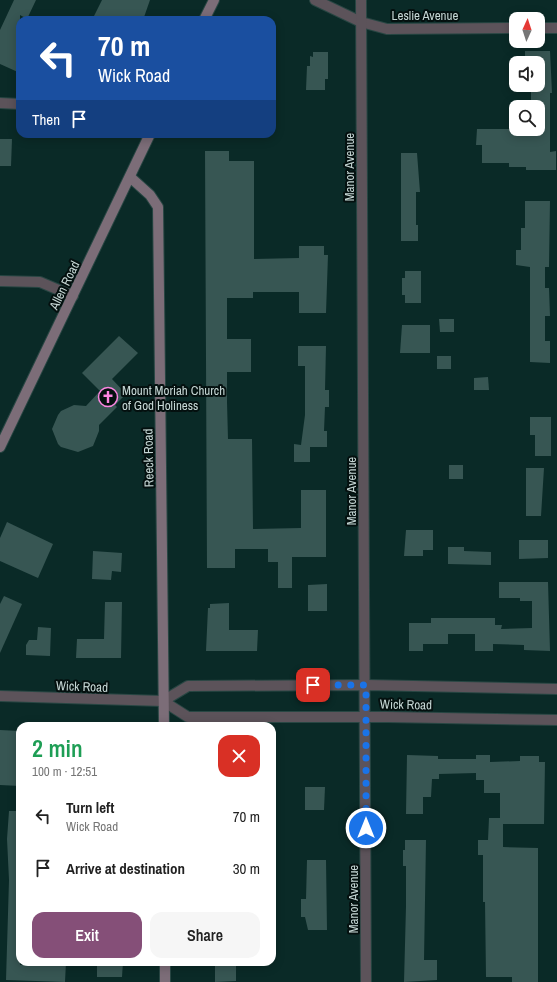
<!DOCTYPE html>
<meta charset="utf-8">
<style>
body{margin:0;font-family:"Archivo Narrow",sans-serif;background:#f6f6f6;color:#222;height:100vh;display:flex;flex-direction:column;font-size:15px;white-space:nowrap}
*{box-sizing:border-box;margin:0}
p{font-size:13px;color:#767676}
.icon{flex:none;width:22px;height:22px;fill:none;stroke:currentColor;stroke-width:2;stroke-linecap:round;stroke-linejoin:round}
.map{position:relative;flex:1;overflow:hidden}
.sheet{position:absolute;left:16px;top:722px;width:260px;height:244px;display:flex;flex-direction:column;background:#fff;border-radius:12px;box-shadow:0 2px 10px #0003}
.sheet>*{flex:none}
.top-card{position:absolute;left:16px;top:16px;width:260px;height:122px;border-radius:12px;box-shadow:0 2px 10px #0003;background:#1a4fa0;color:#fff;overflow:hidden}
.needle{width:26px;rotate:3deg}
.tools{position:absolute;left:509px;top:12px;display:grid;gap:8px}
.tools a{display:grid;place-items:center;width:36px;height:36px;border-radius:8px;background:#fff;box-shadow:0 2px 10px #0003;font-size:20px}
.pin{position:absolute;display:grid;place-items:center;width:34px;height:34px;color:#fff;margin:-17px;border-radius:8px;box-shadow:0 2px 6px #0006}
.me{position:absolute;width:44px;margin:-22px;rotate:0deg;stroke-linejoin:round;filter:drop-shadow(0 0 3px #0008)}
.turn{display:flex;align-items:center;gap:14px;height:84px;padding:0 16px;font-size:18px}
.turn .icon{width:52px;height:52px;stroke-width:2.5}
.turn b{display:block;font-size:28px;line-height:34px}
.then{display:flex;align-items:center;height:38px;padding:0 16px;background:#0003;gap:8px;font-size:15px}
.round{display:grid;place-items:center;flex:none;width:42px;height:42px;border-radius:12px;background:#f6f6f6}
.head{display:flex;align-items:center;justify-content:space-between;height:68px;padding:0 16px}
h1{font-size:24px;font-weight:600;line-height:30px;color:#1e9e55}
.primary-button{display:flex;gap:8px;margin-top:auto;padding:8px 16px}
.primary-button a{flex:1;height:46px;border-radius:12px;background:#854f78;color:#fff;font-size:16px;font-weight:600;line-height:46px;text-align:center}
.primary-button a+a{background:#f6f6f6;color:#222}
ul{padding:0;list-style:none}
li{display:flex;align-items:center;gap:12px;height:52px;padding:0 16px}
li div{flex:1}
li b{display:block;font-size:15px}
li em{font-style:normal}
.map>svg:first-child{display:block}
.building{fill:#375653}
.lines{fill:none;stroke-linecap:round;stroke-linejoin:round}
.street-casing{stroke:#284643;stroke-width:12}
.secondary-casing{stroke:#284643;stroke-width:12}
.street{stroke:#5c535a;stroke-width:10}
.secondary{stroke:#7c6d78;stroke-width:10}
.route{stroke:#1a73e8;stroke-width:7;stroke-dasharray:0 12.6}
.labels{text-anchor:middle;stroke-width:4;stroke-linejoin:round;paint-order:stroke}
.street-label{font-size:13px;fill:#c6d7d5;stroke:#04100f}
.poi-label{font-size:13px;fill:#c6d7d5;stroke:#04100f;text-anchor:start}
</style>
<div class="map">
<svg width="557" height="982" viewBox="0 0 557 982">
<rect width="100%" height="100%" fill="#0a2a27"/>
<!-- building -->
<g class="building">
<polygon points="14,0 36,0 27,19 20,15 20,73 0,64 0,30"/>
<polygon points="102,0 150,0 143,20 92,20"/>
<polygon points="525,51 550,51 552,93 550,93 550,152 556,151 556,170 526,170 526,167 509,167 509,163 482,163 482,145 476,145 477,129 538,129 538,107 531,107 531,85 538,85 538,63 525,63"/>
<polygon points="313,52 328,52 328,79 325,79 325,90 306,90 307,66 310,66 310,56 313,57"/>
<polygon points="0,139 12,139 11,166 0,166"/>
<polygon points="205,151 229,151 229,161 254,161 254,259 299,258 299,246 324,246 324,255 328,255 326,313 299,313 299,292 253,292 253,298 227,298 227,339 251,339 251,372 227,372 227,402 228,439 252,439 253,529 301,528 301,490 326,490 326,557 292,557 292,588 278,588 278,562 268,562 268,549 235,549 235,568 207,568"/>
<polygon points="401,153 417,153 420,192 416,192 416,225 418,225 418,241 401,241"/>
<polygon points="525,201 550,201 549,267 545,267 545,288 549,288 550,316 545,316 545,341 550,341 550,363 530,362 530,267 516,265 516,250 521,250 521,228 525,228"/>
<polygon points="405,271 421,271 421,303 405,303 405,295 402,295 402,278 405,278"/>
<polygon points="439,319 454,319 454,332 440,332"/>
<polygon points="402,325 430,325 430,353 400,353"/>
<polygon points="119,336 138,353 112,379 126,394 115,405 117,407 99,425 99,431 93,446 78,452 61,447 58,444 52,429 58,415 61,411 74,405 86,406 100,391 82,373"/>
<polygon points="298,346 326,346 325,390 329,390 329,407 325,407 324,431 327,431 327,447 310,447 310,462 294,462 294,444 301,445 305,415 305,366 298,366"/>
<rect x="437" y="356" width="14" height="13"/>
<polygon points="488,377 489,390 474,390 474,378"/>
<polygon points="530,417 551,417 551,456 535,456 535,435 530,435"/>
<rect x="449" y="465" width="14" height="14"/>
<polygon points="526,468 544,468 541,516 526,516"/>
<polygon points="7,522 53,544 38,578 0,561 0,538"/>
<polygon points="406,530 433,530 433,550 423,550 423,556 404,556"/>
<polygon points="519,540 548,540 548,558 519,559"/>
<polygon points="448,547 464,547 464,551 491,552 491,565 448,564"/>
<polygon points="93,551 122,553 121,572 112,571 111,580 92,579"/>
<polygon points="499,582 548,582 550,651 524,650 524,645 493,644 493,651 475,651 475,634 448,634 448,644 423,644 423,651 409,651 409,623 431,623 431,618 495,618 495,625 502,625 501,629 532,628 532,601 520,601 520,598 499,598"/>
<polygon points="327,584 327,611 308,611 308,585"/>
<polygon points="4,596 22,604 0,653 0,604"/>
<polygon points="105,602 122,602 121,658 76,658 77,639 104,639"/>
<polygon points="229,603 229,630 258,630 257,651 206,651 208,608 210,608 210,604"/>
<polygon points="38,627 51,628 50,656 26,655 26,645 29,640 37,640"/>
<polygon points="0,730 20,731 20,786 0,785"/>
<polygon points="407,755 438,756 438,759 476,759 476,755 490,755 490,762 520,761 520,756 539,756 539,762 545,762 544,824 503,824 503,847 538,848 538,982 512,982 512,977 486,977 485,902 483,902 483,855 478,855 478,840 488,840 489,818 500,818 500,793 484,793 484,780 476,780 476,773 439,774 439,779 432,779 431,797 423,797 423,814 406,814"/>
<polygon points="305,787 325,787 324,810 305,810"/>
<polygon points="9,811 20,811 20,965 47,965 47,962 66,962 65,982 6,980 9,880 7,839"/>
<polygon points="405,840 426,840 424,960 437,960 437,980 404,982 406,906 406,866 403,866 403,850 405,850"/>
<polygon points="307,860 326,860 327,930 308,930 305,917 301,917 301,899 306,899"/>
<polygon points="97,962 123,962 122,977 97,977"/>
<polygon points="215,962 236,962 236,981 215,982"/>
</g>
<g class="lines">
<defs>
<g id="street">
<polyline points="315,0 361,22 387,29 516,28"/>
<polyline points="361,0 366,982"/>
<polyline points="538,28 557,28"/>
<polyline points="0,103 20,104"/>
<polyline points="0,281 40,282 73,296"/>
<polyline points="0,696 163,701 188,717 387,717 557,720"/>
<polyline points="163,701 188,686 366,685 557,689"/>
</g>
<g id="secondary">
<polyline points="204,20 214,0"/>
<polyline points="130,177 150,195 158,207 164,726"/>
<polyline points="0,447 150,134"/>
<polyline points="165,962 165,982"/>
</g>
</defs>
<!-- street casing -->
<use href="#street" class="street-casing"/>
<!-- secondary casing -->
<use href="#secondary" class="secondary-casing"/>
<!-- street -->
<use href="#street" class="street"/>
<!-- secondary -->
<use href="#secondary" class="secondary"/>
</g>
<g class="lines">
<!-- route -->
<polyline class="route" points="313,685 366,685 366,828"/>
</g>
<!-- icons -->
<defs>
<symbol id="church-ring" viewBox="-11 -11 22 22"><circle r="9.5" fill="#04100f" stroke="#fd86e2" stroke-width="1.5"/><path d="M-1.2-6h2.4v3.5h3.3v2.4h-3.3V6h-2.4V-.1h-3.3v-2.4h3.3Z" fill="#fd86e2"/></symbol>
</defs>
<g fill-rule="evenodd">
<use href="#church-ring" x="97" y="386" width="22" height="22"/>
</g>
<g class="labels">
<!-- street labels -->
<g class="street-label">
<text x="425" y="20">Leslie Avenue</text>
<text transform="translate(349 167) rotate(-90)" y="5">Manor Avenue</text>
<text transform="translate(64 285) rotate(-64)" y="5">Allen Road</text>
<text transform="translate(148 458) rotate(-91)" y="5">Reeck Road</text>
<text transform="translate(351 491) rotate(-90)" y="5">Manor Avenue</text>
<text transform="translate(82 686) rotate(2)" y="5">Wick Road</text>
<text transform="translate(406 704) rotate(1)" y="5">Wick Road</text>
<text transform="translate(353 899) rotate(-90)" y="5">Manor Avenue</text>
</g>
<!-- poi labels -->
<g class="poi-label">
<text x="122" y="395">Mount Moriah Church<tspan x="122" dy="15">of God Holiness</tspan></text>
</g>
</g>
</svg>
<div class="tools">
<a><svg class="needle" viewBox="-14 -14 28 28"><path d="M0-13l5 13h-10z" fill="#e53935"/><path d="M0 13l5-13h-10z" fill="#767676"/></svg></a>
<a><svg class="icon" aria-label="sound" viewBox="0 0 24 24"><path d="M4 9h4l5-4v14l-5-4H4zM17 9q2 3 0 6"/></svg></a>
<a><svg class="icon" aria-label="search" viewBox="0 0 24 24"><circle cx="10" cy="10" r="6"/><path d="M15 15l6 6"/></svg></a>
</div>
<div class="pin" style="left:313px;top:685px;background:#d93025"><svg class="icon" aria-label="arrive" viewBox="0 0 24 24"><path d="M6 21V4h12l-3 4 3 4H6"/></svg></div>
<svg class="me" style="left:366px;top:828px" viewBox="-20 -20 40 40"><circle r="17" fill="#1a73e8" stroke="#fff" stroke-width="3"/><path d="M0-11L8 9 0 5-8 9z" fill="#fff"/></svg>
<div class="top-card">
<div class="turn"><svg class="icon" aria-label="left" viewBox="0 0 24 24"><path d="M17 20v-9H6M10 6l-5 5 5 5"/></svg><div><b>70 m</b>Wick Road</div></div>
<div class="then">Then<svg class="icon" aria-label="arrive" viewBox="0 0 24 24"><path d="M6 21V4h12l-3 4 3 4H6"/></svg></div>
</div>
<section class="sheet">
<div class="head"><div><h1>2 min</h1><p>100 m · 12:51</p></div><a class="round" style="background:#d93025;color:#fff"><svg class="icon" aria-label="close" viewBox="0 0 24 24"><path d="M6 6l12 12M18 6L6 18"/></svg></a></div>
<ul>
<li><svg class="icon" aria-label="left" viewBox="0 0 24 24"><path d="M17 20v-9H6M10 6l-5 5 5 5"/></svg><div><b>Turn left</b><p>Wick Road</p></div><em>70 m</em></li>
<li><svg class="icon" aria-label="arrive" viewBox="0 0 24 24"><path d="M6 21V4h12l-3 4 3 4H6"/></svg><div><b>Arrive at destination</b></div><em>30 m</em></li>
</ul>
<div class="primary-button"><a>Exit</a><a>Share</a></div>
</section>
</div>
